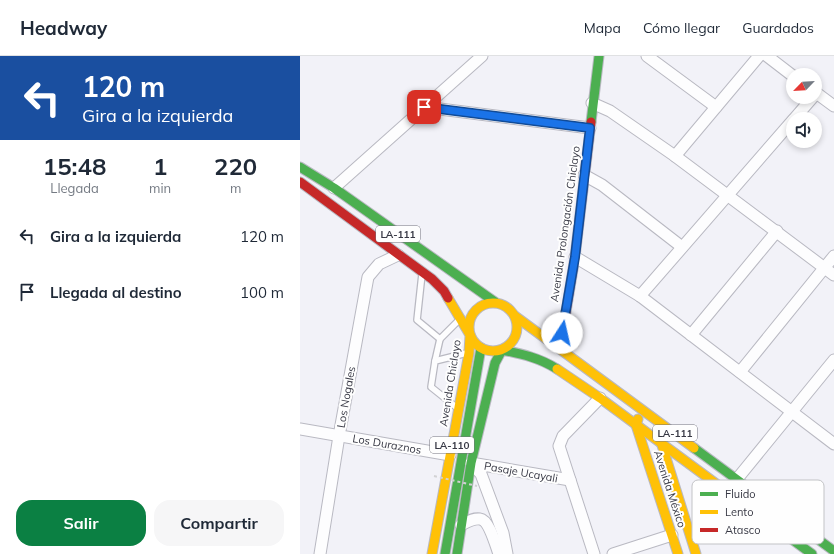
<!DOCTYPE html>
<html lang="es">
<meta charset="utf-8">
<style>
body{margin:0;font-family:Mulish,sans-serif;background:#f6f6f7;color:#1f2937;height:100vh;display:flex;flex-direction:column;font-size:15px;white-space:nowrap}
*{box-sizing:border-box;margin:0}
p{font-size:13px;color:#747a83}
.icon{flex:none;width:22px;height:22px;fill:none;stroke:currentColor;stroke-width:2;stroke-linecap:round;stroke-linejoin:round}
.map{position:relative;flex:1;overflow:hidden}
.details{display:flex;flex-direction:column;background:#fff;width:300px}
.details>*{flex:none}
.top-card{background:#1a4fa0;color:#fff;overflow:hidden}
.needle{width:26px;rotate:245deg}
.buttons{position:absolute;left:486px;top:12px;display:grid;gap:8px}
.buttons a{display:grid;place-items:center;width:36px;height:36px;border-radius:50%;background:#fff;box-shadow:0 2px 6px #0003;font-size:20px}
.pin{position:absolute;display:grid;place-items:center;width:34px;height:34px;color:#fff;margin:-17px;border-radius:8px;box-shadow:0 2px 6px #0006}
.me{position:absolute;width:44px;margin:-22px;rotate:10deg;stroke-linejoin:round;filter:drop-shadow(0 0 3px #0008)}
.turn{display:flex;align-items:center;gap:14px;height:84px;padding:0 16px;font-size:18px}
.turn .icon{width:52px;height:52px;stroke-width:2.5}
.turn b{display:block;font-size:28px;line-height:34px}
.eta{display:flex;justify-content:space-evenly;align-items:center;height:68px;text-align:center}
.eta b{font-size:24px;font-weight:700;line-height:28px}
.primary-button{display:flex;gap:8px;margin-top:auto;padding:8px 16px}
.primary-button a{flex:1;height:46px;border-radius:16px;background:#0b8043;color:#fff;font-size:16px;font-weight:700;line-height:46px;text-align:center}
.primary-button a+a{background:#f6f6f7;color:#1f2937}
ul{padding:0;list-style:none}
li{display:flex;align-items:center;gap:12px;height:56px;padding:0 16px}
li div{flex:1}
li b{display:block;font-size:15px}
li em{font-style:normal}
header{display:flex;align-items:center;gap:24px;box-sizing:border-box;height:56px;padding:0 20px;background:#fff;border-bottom:1px solid #e0e1e3}
header strong{font-size:19px}
nav{display:flex;gap:22px;margin-inline-start:auto;font-size:14px}
main{display:flex;flex:1;min-height:0}
.map>svg:first-child{display:block}
.lines{fill:none;stroke-linecap:round;stroke-linejoin:round}
.lane-casing{stroke:#b9b9c2;stroke-width:8}
.street-casing{stroke:#b9b9c2;stroke-width:13}
.fast-casing{stroke:#b9b9c2;stroke-width:11}
.slow-casing{stroke:#b9b9c2;stroke-width:11}
.jam-casing{stroke:#b9b9c2;stroke-width:11}
.lane{stroke:#fdfdfe;stroke-width:5.5}
.street{stroke:#fdfdfe;stroke-width:11}
.fast{stroke:#4caf50;stroke-width:9}
.slow{stroke:#ffc107;stroke-width:9}
.jam{stroke:#c62828;stroke-width:9}
.path-bridge{stroke:#d2d2d4;stroke-width:2;stroke-dasharray:3 3;stroke-linecap:butt}
.route-casing{stroke:#114b97;stroke-width:10}
.route{stroke:#1a73e8;stroke-width:7}
.labels{text-anchor:middle;stroke-width:4;stroke-linejoin:round;paint-order:stroke}
.shield{fill:#fefefe;stroke:#73737c;stroke-width:1}
.shield-label{font-size:10px;font-weight:bold;fill:#373844}
.street-label{font-size:11px;fill:#373844;stroke:#fefefe}
.key{fill:#fefefe;stroke:#c2c3c6;stroke-width:1}
.key-label{font-size:11px;fill:#373844}
</style>
<header>
<strong>Headway</strong>
<nav><a>Mapa</a><a>Cómo llegar</a><a>Guardados</a></nav>
</header>
<main>
<section class="details">
<div class="top-card">
<div class="turn"><svg class="icon" aria-label="left" viewBox="0 0 24 24"><path d="M17 20v-9H6M10 6l-5 5 5 5"/></svg><div><b>120 m</b>Gira a la izquierda</div></div>
</div>
<div class="eta">
<div><b>15:48</b><p>Llegada</p></div>
<div><b>1</b><p>min</p></div>
<div><b>220</b><p>m</p></div>
</div>
<ul>
<li><svg class="icon" aria-label="left" viewBox="0 0 24 24"><path d="M17 20v-9H6M10 6l-5 5 5 5"/></svg><div><b>Gira a la izquierda</b></div><em>120 m</em></li>
<li><svg class="icon" aria-label="arrive" viewBox="0 0 24 24"><path d="M6 21V4h12l-3 4 3 4H6"/></svg><div><b>Llegada al destino</b></div><em>100 m</em></li>
</ul>
<div class="primary-button"><a>Salir</a><a>Compartir</a></div>
</section>
<div class="map">
<svg width="534" height="498" viewBox="0 0 534 498">
<rect width="100%" height="100%" fill="#f2f2f8"/>
<g class="lines">
<defs>
<g id="lane">
<polyline points="122,218 117,264 140,283 159,264"/>
<polyline points="135,305 140,283"/>
<polyline points="156,351 131,331 135,305 167,297"/>
</g>
<g id="street">
<polyline points="347,0 416,51"/>
<polyline points="467,0 493,20"/>
<polyline points="515,36 534,50"/>
<polyline points="292,47 310,55 375,100 534,219"/>
<polyline points="124,51 290,72"/>
<polyline points="494,63 513,41"/>
<polyline points="375,100 459,0"/>
<polyline points="284,119 302,129 382,191"/>
<polyline points="34,132 182,0"/>
<polyline points="275,201 340,240 534,388"/>
<polyline points="340,240 493,64"/>
<polyline points="391,279 477,175"/>
<polyline points="440,316 534,200"/>
<polyline points="0,373 150,399"/>
<polyline points="171,407 270,424"/>
<polyline points="171,407 181,418 203,477 207,498"/>
<polyline points="437,423 534,304"/>
<path d="M161,469C167,466 173,462 180,463C189,464 196,490 199,498"/>
<polyline points="20,498 39,380 68,221 79,208 98,199"/>
<polyline points="294,498 259,390 263,380 300,342"/>
<polyline points="313,498 372,479"/>
</g>
<g id="fast">
<polyline points="291,66 299,0"/>
<polyline points="0,111 34,132 195,246"/>
<polyline points="394,392 534,495"/>
<polyline points="434,441 512,498"/>
<polyline points="145,498 181,292"/>
<path d="M157,498L171,407L195,307L202,294C222,298 240,302 257,313"/>
</g>
<g id="slow">
<circle cx="193" cy="271" r="24"/>
<polyline points="215,260 394,392"/>
<polyline points="257,313 300,342 434,441"/>
<polyline points="338,363 336,369 378,498"/>
<polyline points="362,381 361,386 396,498"/>
<polyline points="132,498 169,297 170,279 148,242"/>
</g>
<g id="jam">
<polyline points="0,126 132,223 144,235 148,242"/>
<polyline points="260,292 275,201 291,66"/>
</g>
</defs>
<!-- lane casing -->
<use href="#lane" class="lane-casing"/>
<!-- street casing -->
<use href="#street" class="street-casing"/>
<!-- fast casing -->
<use href="#fast" class="fast-casing"/>
<!-- slow casing -->
<use href="#slow" class="slow-casing"/>
<!-- jam casing -->
<use href="#jam" class="jam-casing"/>
<!-- lane -->
<use href="#lane" class="lane"/>
<!-- street -->
<use href="#street" class="street"/>
<!-- fast -->
<use href="#fast" class="fast"/>
<!-- slow -->
<use href="#slow" class="slow"/>
<!-- jam -->
<use href="#jam" class="jam"/>
<!-- path-bridge -->
<polyline class="path-bridge" points="134,420 177,430"/>
</g>
<g class="lines">
<defs>
<polyline id="route" points="124,51 290,72 275,201 262,277"/>
</defs>
<!-- route casing -->
<use href="#route" class="route-casing"/>
<!-- route -->
<use href="#route" class="route"/>
</g>
<g class="labels">
<!-- shield labels -->
<g class="shield">
<rect x="76" y="170" width="44" height="16" rx="3"/>
<rect x="353" y="369" width="44" height="16" rx="3"/>
<rect x="130" y="381" width="44" height="16" rx="3"/>
</g>
<g class="shield-label">
<text x="98" y="182">LA-111</text>
<text x="375" y="381">LA-111</text>
<text x="152" y="393">LA-110</text>
</g>
<!-- street labels -->
<g class="street-label">
<text transform="translate(265 168) rotate(-82)" y="4">Avenida Prolongación Chiclayo</text>
<text transform="translate(150 327) rotate(-81)" y="4">Avenida Chiclayo</text>
<text transform="translate(46 341) rotate(-80)" y="4">Los Nogales</text>
<text transform="translate(87 388) rotate(10)" y="4">Los Duraznos</text>
<text transform="translate(221 416) rotate(10)" y="4">Pasaje Ucayali</text>
<text transform="translate(370 433) rotate(72)" y="4">Avenida México</text>
</g>
</g>
<!-- legend -->
<rect x="392" y="424" width="132" height="64" rx="6" class="key"/>
<rect x="400" y="436" width="18" height="4" fill="#4caf50"/>
<rect x="400" y="454" width="18" height="4" fill="#ffc107"/>
<rect x="400" y="472" width="18" height="4" fill="#c62828"/>
<g class="key-label">
<text x="425" y="442">Fluido</text>
<text x="425" y="460">Lento</text>
<text x="425" y="478">Atasco</text>
</g>
</svg>
<div class="buttons">
<a><svg class="needle" viewBox="-14 -14 28 28"><path d="M0-13l5 13h-10z" fill="#e53935"/><path d="M0 13l5-13h-10z" fill="#747a83"/></svg></a>
<a><svg class="icon" aria-label="sound" viewBox="0 0 24 24"><path d="M4 9h4l5-4v14l-5-4H4zM17 9q2 3 0 6"/></svg></a>
</div>
<div class="pin" style="left:124px;top:51px;background:#d93025"><svg class="icon" aria-label="arrive" viewBox="0 0 24 24"><path d="M6 21V4h12l-3 4 3 4H6"/></svg></div>
<svg class="me" style="left:262px;top:277px" viewBox="-20 -20 40 40"><circle r="19" fill="#fff"/><path d="M0-13L10 11 0 6-10 11z" fill="#1a73e8"/></svg>
</div>
</main>
